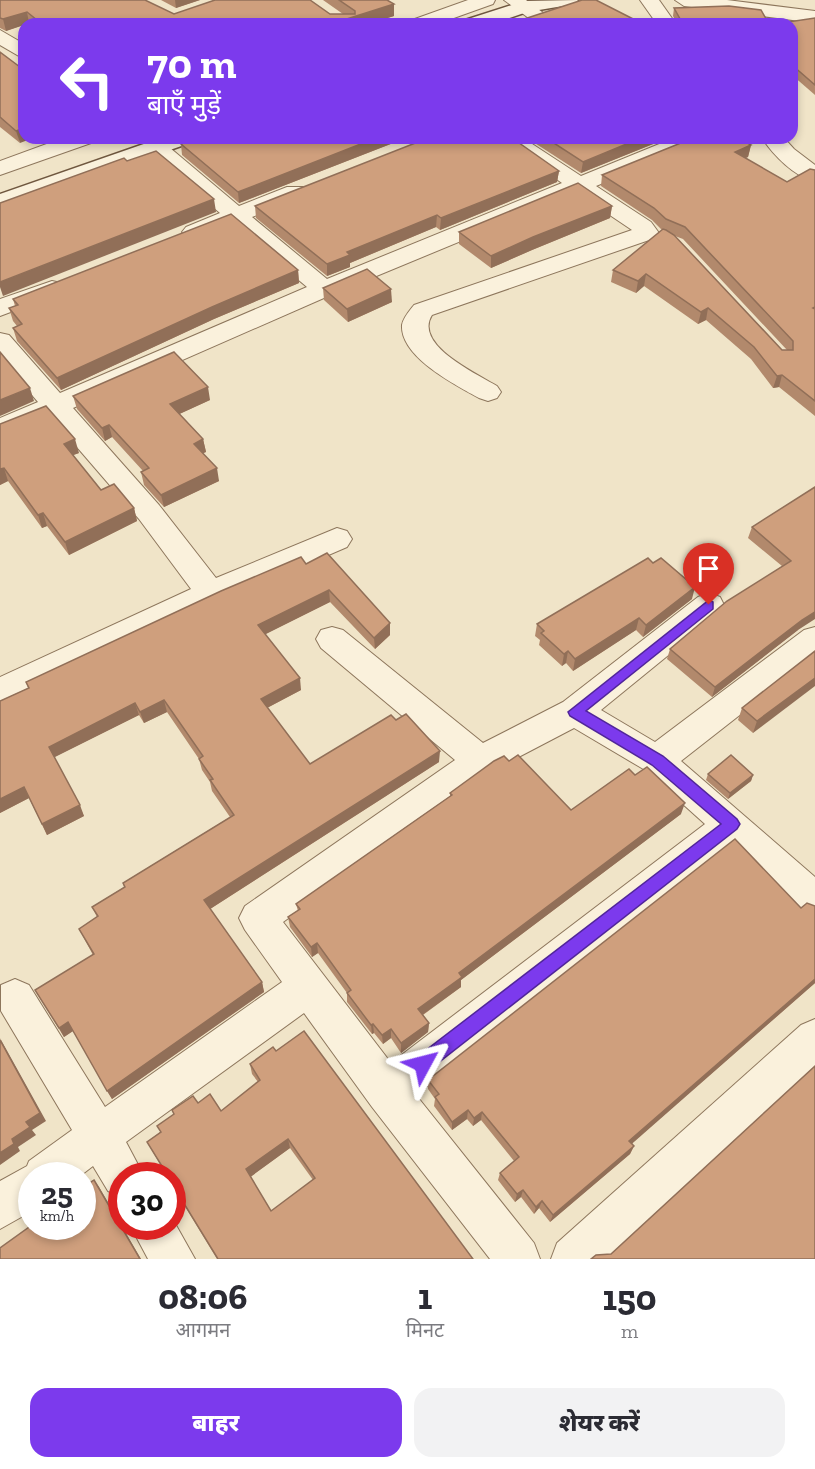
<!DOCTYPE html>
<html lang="hi">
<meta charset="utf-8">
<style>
body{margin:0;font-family:"Zilla Slab","Noto Sans Devanagari",serif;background:#f2f2f3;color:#2b2b33;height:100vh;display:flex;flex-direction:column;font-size:22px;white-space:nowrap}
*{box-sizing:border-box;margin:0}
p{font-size:20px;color:#7c7c81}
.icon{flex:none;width:33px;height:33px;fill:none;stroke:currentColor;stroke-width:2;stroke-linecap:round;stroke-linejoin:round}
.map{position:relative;height:1259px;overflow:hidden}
.drawer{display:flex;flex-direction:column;background:#fff;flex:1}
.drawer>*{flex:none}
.top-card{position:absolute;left:18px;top:18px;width:780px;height:126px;border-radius:18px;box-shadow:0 3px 9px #0003;background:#7c3aed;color:#fff;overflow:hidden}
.speed{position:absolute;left:18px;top:1162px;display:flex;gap:12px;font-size:30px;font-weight:700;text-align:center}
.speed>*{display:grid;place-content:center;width:78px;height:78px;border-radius:50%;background:#fff;box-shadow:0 3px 9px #0003;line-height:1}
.speed small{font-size:15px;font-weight:400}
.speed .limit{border:9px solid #d22;background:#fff;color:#111}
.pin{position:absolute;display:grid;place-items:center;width:51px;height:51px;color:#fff;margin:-62px -26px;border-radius:50% 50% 50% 0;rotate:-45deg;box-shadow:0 0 6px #0007}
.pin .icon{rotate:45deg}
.me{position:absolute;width:66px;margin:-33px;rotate:52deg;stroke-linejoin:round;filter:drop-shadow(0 0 4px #0008)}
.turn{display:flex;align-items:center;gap:21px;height:126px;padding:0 30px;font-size:27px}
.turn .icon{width:78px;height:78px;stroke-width:2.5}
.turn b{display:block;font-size:42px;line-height:51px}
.eta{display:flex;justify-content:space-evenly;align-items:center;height:102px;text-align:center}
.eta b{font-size:36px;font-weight:800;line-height:42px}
.primary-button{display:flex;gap:12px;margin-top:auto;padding:12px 30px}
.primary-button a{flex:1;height:69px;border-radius:18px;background:#7c3aed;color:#fff;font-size:24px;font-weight:800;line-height:69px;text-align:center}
.primary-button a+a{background:#f2f2f3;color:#2b2b33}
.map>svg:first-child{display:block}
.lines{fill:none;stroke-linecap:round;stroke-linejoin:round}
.street-casing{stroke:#8d765c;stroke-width:2}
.secondary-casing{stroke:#6f573f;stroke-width:3}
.street{fill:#faf1dc;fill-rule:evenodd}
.secondary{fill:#faf1dc;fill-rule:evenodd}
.wall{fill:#b2896c;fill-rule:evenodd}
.shaded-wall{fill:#916f58}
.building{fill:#cf9f7d;stroke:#916f58;stroke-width:1.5;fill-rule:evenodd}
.route{fill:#7c3aed;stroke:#51269a;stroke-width:1.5}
</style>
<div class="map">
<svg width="815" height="1259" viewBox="0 0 815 1259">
<rect width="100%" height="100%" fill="#f0e4c8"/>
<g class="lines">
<defs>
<g id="street">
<polygon points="468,0 495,0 493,4 437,24 410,24 412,20"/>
<polygon points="504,0 526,0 546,15 544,19 530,19"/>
<polygon points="640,0 659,0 676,24 657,24"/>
<polygon points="675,0 727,0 815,11 815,23 684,6"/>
<polygon points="0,30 24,44 24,59 0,45"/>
<polygon points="63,138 94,138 91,143 0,175 0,161"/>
<path d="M498,138H523L581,176L674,138H704L701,143L596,186L651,222L659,233L655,238L432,315C413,345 477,374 497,386L501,392L497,398L488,401L479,398C456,385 400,357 402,325C403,318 410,310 414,305L632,230L577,193L333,294L73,408L159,505L216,578L337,528L347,531L352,539L347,547L222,601L0,705V677L191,589L139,519L51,417L0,438V418L38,402L0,357V333L9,335L60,393L307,287L233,225L202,237H186L182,232L186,227L220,213L147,152L144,147L147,142H163L239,206L287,187H303L306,192L303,197L252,217L327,279L562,183Z"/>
<path d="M762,138H784L794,149L815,165V182C794,176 774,156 762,138Z"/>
<polygon points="52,281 61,283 64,288 61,293 0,316 0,299"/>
<path d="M709,593L720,597L724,605L720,613L601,710L655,742L804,630L815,627V656L681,761L815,877V917L802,912L730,847L416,1095L534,1243L540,1259H490L372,1107L304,1013L126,1142L144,1176H122V1197L108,1191L93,1166L80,1176H32V1211L0,1229V1181L27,1166L29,1161L72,1130L1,1011V985L15,979L29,985L105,1107L282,982L245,930L239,918L245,906L455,760L321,648L316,639L321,630L332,627L343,630L483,743L563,702L698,597ZM574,728L645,770L705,824L391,1063L283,922L492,771Z"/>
<polygon points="815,1019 815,1066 606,1259 551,1259 557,1243 801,1025"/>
<polygon points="172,1218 195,1259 148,1259 131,1227 172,1227"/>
</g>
<g id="secondary">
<polygon points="578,0 575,4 527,12 492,24 462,24 465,20 524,1"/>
<polygon points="161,138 193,138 190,143 0,209 0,194"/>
</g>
</defs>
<!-- street casing -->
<use href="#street" class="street-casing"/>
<!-- secondary casing -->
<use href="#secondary" class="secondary-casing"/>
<!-- street -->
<use href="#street" class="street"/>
<!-- secondary -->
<use href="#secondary" class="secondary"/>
</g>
<!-- wall -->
<g class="wall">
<polygon points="0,0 174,14 343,14 323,0 387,0 394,16 368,24 29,23 6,31 0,28"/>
<polygon points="161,0 200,0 176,8"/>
<polygon points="674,8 769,24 677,24 673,16"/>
<polygon points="815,18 815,95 792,75 792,24"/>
<polygon points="0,52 20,143 0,127"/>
<polygon points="197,138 406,138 239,203 182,155 181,144"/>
<polygon points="527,138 668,138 581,173"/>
<path d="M693,138H756L746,142L751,145L748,157L745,158L787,182L815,170V416L779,387L773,388L751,359L706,320L698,324L644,286L636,293L611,282L613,270L662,230L652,220L601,186L602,175ZM675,236L683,239L787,350H782Z"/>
<polygon points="559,171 557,182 440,230 436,227 350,263 350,267 327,276 256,218 255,206"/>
<polygon points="612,206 610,218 532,250 491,268 459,244 459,232"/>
<polygon points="298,270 299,283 214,319 61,390 17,341 13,328 17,326 13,321 9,308 15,306 13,299"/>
<polygon points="323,288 392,302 348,322 324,300"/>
<polygon points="73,396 210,400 179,414 203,439 206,452 203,453 219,481 164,507 144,485 141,472 143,471 112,437 105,441 77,409"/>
<polygon points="0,424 79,453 73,455 101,490 134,508 137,521 69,555 47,526 42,528 8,481 0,485"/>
<polygon points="815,487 798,630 712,697 667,659 670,649 782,566 748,538 752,527"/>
<polygon points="306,564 390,623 390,635 375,649 330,602 265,634 301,690 267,708 310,764 439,762 210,909 262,982 264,992 112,1099 73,1031 64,1037 35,990 93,955 79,929 97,917 92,907 124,887 123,883 230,817 212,791 210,782 202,770 199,759 167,712 144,723 139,715 54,757 84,816 47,835 29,798 0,813 0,701 28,688 26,682"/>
<polygon points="692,599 643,637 636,630 573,671 566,663 562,666 539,645 540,640 535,636 537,624"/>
<polygon points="815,651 753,733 738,720 742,708"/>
<polygon points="509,761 571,810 681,814 461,980 461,987 423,1015 429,1023 428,1032 401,1053 391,1038 383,1044 374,1033 372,1034 347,1002 347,993 318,953 312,957 290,927 288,917 298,911 296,904 450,796 450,793"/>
<polygon points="708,774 753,775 751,781 728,799 706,780"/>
<polygon points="815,906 815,983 632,1143 634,1146 630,1154 550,1222 539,1208 534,1214 521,1197 515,1202 498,1180 500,1173 514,1161 481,1120 473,1126 467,1119 452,1130 434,1106 435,1099 428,1089 428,1080 801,908"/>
<path d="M276,1051L473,1259H217L172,1185V1176H167L147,1142L160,1132L174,1115L172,1110L198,1103L221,1111L258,1082L252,1074L250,1064ZM290,1148L313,1180L271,1211L250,1177Z"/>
</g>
<!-- shaded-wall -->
<g class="shaded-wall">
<polygon points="175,0 200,0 176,8"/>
<polygon points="394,4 394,16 368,24 331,24"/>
<polygon points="27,12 29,23 24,24 24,25 6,31 3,19"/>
<polygon points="24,128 24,138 33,138 20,143 16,131"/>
<polygon points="376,138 406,138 239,203 238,192"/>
<polygon points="641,138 668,138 581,173 583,162"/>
<polygon points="735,138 756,138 733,148"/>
<polygon points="751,145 748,157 732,164 735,152"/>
<polygon points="559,171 557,182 440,230 441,218"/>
<polygon points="214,199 216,212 3,296 0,287 0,282"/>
<polygon points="612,206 610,218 532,250 491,268 491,256 533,237"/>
<polygon points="437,215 436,227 350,263 350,267 327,276 327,264 347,252"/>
<polygon points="298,270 299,283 214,319 61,390 57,378 212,307"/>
<polygon points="646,274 644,286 636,293 638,281"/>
<polygon points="391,289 392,302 348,322 347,309"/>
<polygon points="708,308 706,320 698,324 701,312"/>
<polygon points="782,375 779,387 773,388 777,376"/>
<polygon points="208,387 210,400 173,417 170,404"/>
<polygon points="30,388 34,401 0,416 0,400"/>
<polygon points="109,425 112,437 105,441 102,428"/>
<polygon points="75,439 79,453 68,457 64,444"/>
<polygon points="203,439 206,452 196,456 194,444"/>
<polygon points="4,468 8,481 0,485 0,469"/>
<polygon points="217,468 219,481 164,507 161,495"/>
<polygon points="134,508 137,521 69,555 65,542"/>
<polygon points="43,513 47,526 42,528 38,515"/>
<polygon points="695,587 692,599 643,637 646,625"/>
<polygon points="329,590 330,602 260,637 258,625"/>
<polygon points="815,612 815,619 798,630 712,697 715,687 802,620"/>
<polygon points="639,618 636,630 573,671 575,659"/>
<polygon points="390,623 390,635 375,649 374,638"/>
<polygon points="568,651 566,663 562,666 564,654"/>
<polygon points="300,678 301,690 263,710 261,699"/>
<polygon points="815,678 815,686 753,733 757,721"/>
<polygon points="164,700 167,712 144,723 140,712"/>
<polygon points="135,703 139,715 53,758 49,747"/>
<polygon points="440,751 439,762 207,911 204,900"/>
<polygon points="753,775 751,781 728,799 730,793"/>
<polygon points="24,787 29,798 0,813 0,799"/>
<polygon points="685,803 681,814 461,980 461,987 418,1018 418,1009 459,973"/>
<polygon points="80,805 84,816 47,835 42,824"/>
<polygon points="317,943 318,953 312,957 311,947"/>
<polygon points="815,979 815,983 626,1149 629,1141"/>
<polygon points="262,982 264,992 112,1099 107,1091"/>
<polygon points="68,1022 73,1031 64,1037 59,1028"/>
<polygon points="429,1023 428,1032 401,1053 401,1043"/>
<polygon points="373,1024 374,1033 372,1034 371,1025"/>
<polygon points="391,1029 391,1038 383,1044 382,1035"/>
<polygon points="0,1038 46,1121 32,1130 36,1135 18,1147 20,1151 0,1165 0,1153 26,1122"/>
<polygon points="468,1110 467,1119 452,1130 452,1122"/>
<polygon points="482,1112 481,1120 473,1126 474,1118"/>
<polygon points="288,1139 290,1148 249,1178 246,1169"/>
<polygon points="634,1146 630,1154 550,1222 553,1215"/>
<polygon points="94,1180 99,1187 141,1259 140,1259"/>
<polygon points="523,1190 521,1197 515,1202 517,1194"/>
<polygon points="542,1201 539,1208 534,1214 536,1207"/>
</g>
<!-- building -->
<g class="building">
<polygon points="0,0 145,0 174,14 215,0 310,0 330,14 355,14 355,11 339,0 387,0 394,4 331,24 42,24 27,12 3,19 0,18"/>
<polygon points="582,0 596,0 643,24 509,24"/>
<polygon points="729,6 761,10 769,24 683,24 674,8"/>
<polygon points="815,18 815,85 792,65 792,24 775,24"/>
<polygon points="0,52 24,70 24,128 16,131 0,117"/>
<polygon points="197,138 376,138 238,192 181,144"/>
<polygon points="428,138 512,138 559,171 441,218 437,215 347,252 350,255 327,264 255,206"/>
<polygon points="546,138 641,138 583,162"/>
<polygon points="693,138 739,138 751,145 735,152 787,182 810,169 815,170 815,307 813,308 815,309 815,401 782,375 777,376 754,347 708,308 701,312 646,274 638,281 613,270 663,229 666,230 674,235 782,350 793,350 793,341 685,227 666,219 654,208 602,175"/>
<polygon points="156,151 214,199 0,282 0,203 124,158 127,161"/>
<polygon points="578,183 612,206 533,237 491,256 459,232"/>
<polygon points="231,214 298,270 212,307 57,378 13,328 22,324 9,308 18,305 13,299"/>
<polygon points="367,269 391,289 347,309 323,288"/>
<polygon points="0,352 30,388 0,400"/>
<polygon points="174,352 208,387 170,404 203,439 194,444 217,468 161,495 141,472 149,468 109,425 102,428 73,396"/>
<polygon points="46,406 75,439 64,444 101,490 114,484 134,508 65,542 43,513 38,515 4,468 0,469 0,424"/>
<polygon points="815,487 815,612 802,620 715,687 670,649 727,601 791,561 752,527"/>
<polygon points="327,553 390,623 374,638 329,590 258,625 300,678 261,699 310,764 391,715 396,720 406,714 440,751 204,900 262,982 107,1091 68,1022 59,1028 35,990 94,954 79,929 98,916 92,907 125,887 123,883 234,815 210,780 213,779 199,759 203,756 164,700 140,712 135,703 49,747 80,805 42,824 24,787 0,799 0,701 29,688 26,682 221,591 301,557 306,564"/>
<polygon points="648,558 653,563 661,558 695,587 646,625 639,618 575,659 568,651 564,654 541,633 544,631 537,624"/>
<polygon points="815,651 815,678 757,721 742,708"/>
<polygon points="518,755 571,810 629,769 635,775 647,767 685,803 459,973 462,977 418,1009 429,1023 401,1043 391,1029 382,1035 373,1024 371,1025 347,993 351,990 317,943 311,947 288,917 300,909 296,904 452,795 450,793 494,761 504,756 509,761"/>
<polygon points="731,755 753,775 730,793 708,774"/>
<polygon points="735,839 801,908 807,903 815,906 815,979 629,1141 634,1146 553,1215 542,1201 536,1207 523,1190 517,1194 500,1173 519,1157 482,1112 474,1118 468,1110 452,1122 435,1097 439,1094 428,1080"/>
<path d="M304,1031L473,1259H218L172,1184V1176H168L147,1142L161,1132L157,1126L174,1114L172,1110L193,1096L198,1103L210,1094L221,1111L260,1080L250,1064L273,1047L276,1051ZM288,1139L315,1178L271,1211L246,1169Z"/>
<polygon points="0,1040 40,1113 26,1122 30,1127 12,1139 14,1144 0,1153"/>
<polygon points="815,1066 815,1259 591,1259 596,1255 611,1254"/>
<polygon points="94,1180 140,1259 0,1259 0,1248 32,1225 32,1227 82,1227 82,1188"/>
</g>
<!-- route -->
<polygon class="route" points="709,600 713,602 713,609 586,711 663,756 737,819 740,824 737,829 429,1070 423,1072 417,1070 414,1064 417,1057 721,824 652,765 570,716 568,712"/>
</svg>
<div class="speed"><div>25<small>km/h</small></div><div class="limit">30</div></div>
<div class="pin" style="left:709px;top:605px;background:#d93025"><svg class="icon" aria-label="arrive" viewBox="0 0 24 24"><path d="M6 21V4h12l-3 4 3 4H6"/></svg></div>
<svg class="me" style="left:423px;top:1064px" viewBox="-20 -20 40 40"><path d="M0-17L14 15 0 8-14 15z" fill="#7c3aed" stroke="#fff" stroke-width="4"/></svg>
<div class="top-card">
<div class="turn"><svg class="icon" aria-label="left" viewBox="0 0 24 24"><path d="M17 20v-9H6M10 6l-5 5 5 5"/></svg><div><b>70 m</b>बाएँ मुड़ें</div></div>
</div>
</div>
<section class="drawer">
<div class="eta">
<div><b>08:06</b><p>आगमन</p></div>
<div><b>1</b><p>मिनट</p></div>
<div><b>150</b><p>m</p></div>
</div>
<div class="primary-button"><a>बाहर</a><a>शेयर करें</a></div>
</section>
